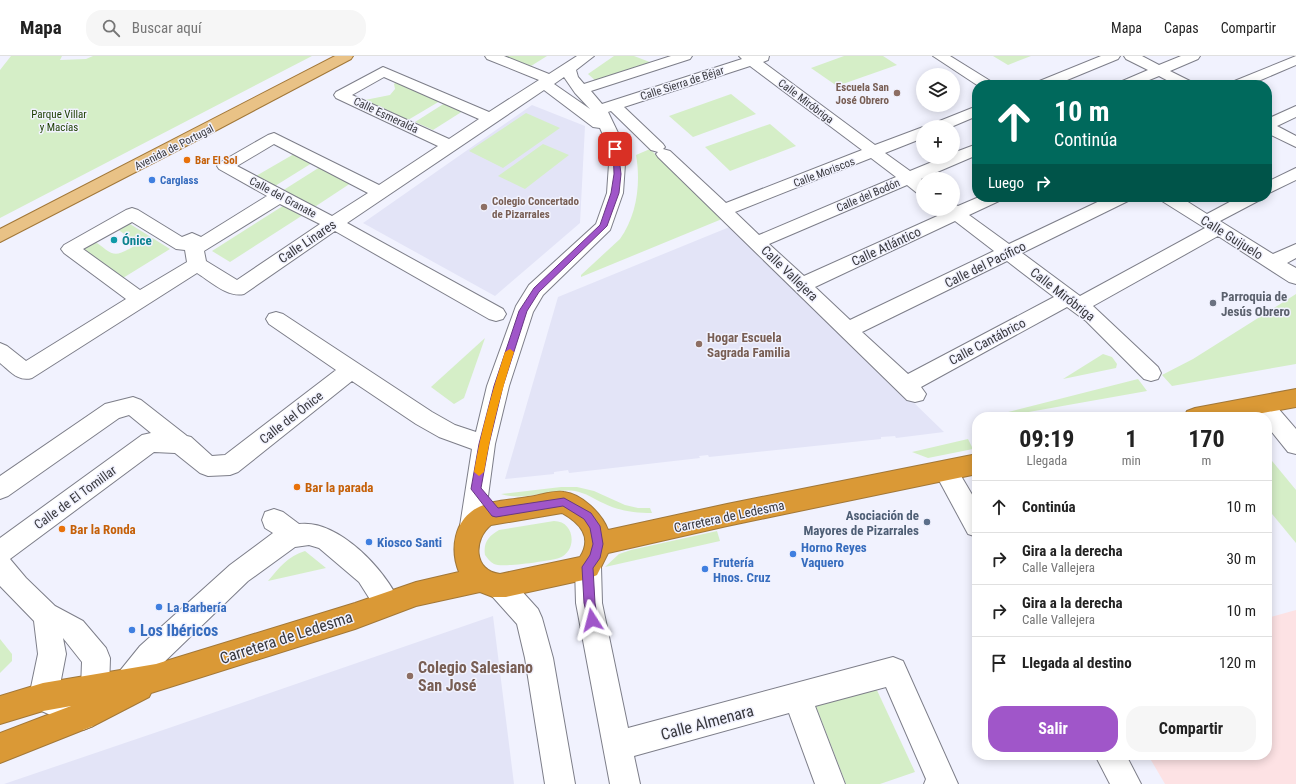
<!DOCTYPE html>
<html lang="es">
<meta charset="utf-8">
<style>
body{margin:0;font-family:"Roboto Condensed",sans-serif;background:#f6f6f6;color:#222;height:100vh;display:flex;flex-direction:column;font-size:15px;white-space:nowrap}
*{box-sizing:border-box;margin:0}
p{font-size:13px;color:#767676}
.icon{flex:none;width:22px;height:22px;fill:none;stroke:currentColor;stroke-width:2;stroke-linecap:round;stroke-linejoin:round}
.map{position:relative;flex:1;overflow:hidden}
.details{position:absolute;left:972px;top:356px;width:300px;height:348px;display:flex;flex-direction:column;background:#fff;border-radius:16px;box-shadow:0 2px 10px #0003}
.details>*{flex:none}
.hud{position:absolute;left:972px;top:24px;width:300px;height:122px;border-radius:16px;box-shadow:0 2px 10px #0003;background:#00695c;color:#fff;overflow:hidden}
.tools{position:absolute;left:916px;top:12px;display:grid;gap:8px}
.tools a{display:grid;place-items:center;width:44px;height:44px;border-radius:50%;background:#fff;box-shadow:0 2px 10px #0003;font-size:20px}
.pin{position:absolute;display:grid;place-items:center;width:34px;height:34px;color:#fff;margin:-17px;border-radius:8px;box-shadow:0 2px 6px #0006}
.me{position:absolute;width:44px;margin:-22px;rotate:351deg;stroke-linejoin:round;filter:drop-shadow(0 0 3px #0008)}
.turn{display:flex;align-items:center;gap:14px;height:84px;padding:0 16px;font-size:18px}
.turn .icon{width:52px;height:52px;stroke-width:2.5}
.turn b{display:block;font-size:28px;line-height:34px}
.then{display:flex;align-items:center;height:38px;padding:0 16px;background:#0003;gap:8px;font-size:15px}
.eta{display:flex;justify-content:space-evenly;align-items:center;height:68px;text-align:center}
.eta b{font-size:24px;font-weight:700;line-height:28px}
.button{display:flex;gap:8px;margin-top:auto;padding:8px 16px}
.button a{flex:1;height:46px;border-radius:16px;background:#a056c9;color:#fff;font-size:16px;font-weight:700;line-height:46px;text-align:center}
.button a+a{background:#f6f6f6;color:#222}
ul{padding:0;list-style:none}
li{display:flex;align-items:center;gap:12px;height:52px;padding:0 16px;border-top:1px solid #e0e0e0}
li div{flex:1}
li b{display:block;font-size:15px}
li em{font-style:normal}
header{display:flex;align-items:center;gap:24px;box-sizing:border-box;height:56px;padding:0 20px;background:#fff;border-bottom:1px solid #e0e0e0}
header strong{font-size:19px}
nav{display:flex;gap:22px;margin-inline-start:auto;font-size:14px}
.search{width:280px;height:36px;background:#f6f6f6;display:flex;align-items:center;gap:10px;box-sizing:border-box;padding:0 14px;border-radius:16px;color:#767676;font-size:15px}
.map>svg:first-child{display:block}
.built{fill:#e3e4f7}
.medical{fill:#fde2e4}
.green{fill:#d5eec7}
.lines{fill:none;stroke-linecap:round;stroke-linejoin:round}
.minor-casing{stroke:#7d7e89;stroke-width:2}
.major-casing{stroke:#a17738;stroke-width:2}
.highway-casing{stroke:#a17738;stroke-width:2}
.minor{fill:#fff;fill-rule:evenodd}
.major{fill:#e9c286;fill-rule:evenodd}
.highway{fill:#da9936;fill-rule:evenodd}
.route{fill:#a056c9;stroke:#683883}
.slow{fill:#f59e0b}
.education-dot{fill:#8d6e63;stroke:#f1f2fe;stroke-width:1.5}
.food-dot{fill:#e8710a;stroke:#f1f2fe;stroke-width:1.5}
.shop-dot{fill:#3f7fe0;stroke:#f1f2fe;stroke-width:1.5}
.culture-dot{fill:#0f9aa8;stroke:#f1f2fe;stroke-width:1.5}
.worship-dot{fill:#6b7280;stroke:#f1f2fe;stroke-width:1.5}
.service-dot{fill:#5c6f8a;stroke:#f1f2fe;stroke-width:1.5}
.labels{text-anchor:middle;stroke-width:3;stroke-linejoin:round;paint-order:stroke}
.far-street-label{font-size:11px;fill:#38383d;stroke:#f1f2fe}
.far-education-label{font-size:11px;font-weight:bold;fill:#785e54;stroke:#f1f2fe;text-anchor:end}
.far-park-label{font-size:11px;fill:#1c3e00;stroke:#f1f2fe}
.far-food-label{font-size:11px;font-weight:bold;fill:#c56008;stroke:#f1f2fe;text-anchor:start}
.far-shop-label{font-size:11px;font-weight:bold;fill:#366cbe;stroke:#f1f2fe;text-anchor:start}
.street-label{font-size:13px;fill:#38383d;stroke:#f1f2fe}
.culture-label{font-size:13px;font-weight:bold;fill:#0d838f;stroke:#f1f2fe;text-anchor:start}
.worship-label{font-size:13px;font-weight:bold;fill:#5b616d;stroke:#f1f2fe;text-anchor:start}
.education-label{font-size:13px;font-weight:bold;fill:#785e54;stroke:#f1f2fe;text-anchor:start}
.food-label{font-size:13px;font-weight:bold;fill:#c56008;stroke:#f1f2fe;text-anchor:start}
.service-label{font-size:13px;font-weight:bold;fill:#4e5e75;stroke:#f1f2fe;text-anchor:end}
.shop-label{font-size:13px;font-weight:bold;fill:#366cbe;stroke:#f1f2fe;text-anchor:start}
.near-shop-label{font-size:16px;font-weight:bold;fill:#366cbe;stroke:#f1f2fe;text-anchor:start}
.near-street-label{font-size:16px;fill:#38383d;stroke:#f1f2fe}
.near-education-label{font-size:16px;font-weight:bold;fill:#785e54;stroke:#f1f2fe;text-anchor:start}
</style>
<header>
<strong>Mapa</strong>
<div class="search"><svg class="icon" aria-label="search" viewBox="0 0 24 24"><circle cx="10" cy="10" r="6"/><path d="M15 15l6 6"/></svg>Buscar aquí</div>
<nav><a>Mapa</a><a>Capas</a><a>Compartir</a></nav>
</header>
<div class="map">
<svg width="1296" height="728" viewBox="0 0 1296 728">
<rect width="100%" height="100%" fill="#f1f2fe"/>
<!-- built -->
<g class="built">
<polygon points="532,49 585,70 580,167 495,240 363,167"/>
<polygon points="732,170 944,376 896,382 895,380 881,381 881,383 709,401 708,399 699,400 700,402 569,417 568,414 554,416 554,418 505,423 558,241"/>
<polygon points="493,560 514,728 4,728 166,673"/>
</g>
<!-- medical -->
<polygon class="medical" points="1296,554 1296,728 1165,728 1148,699 1267,699 1267,562"/>
<!-- green -->
<g class="green">
<polygon points="11,0 62,0 60,4 86,3 93,0 312,0 0,162 0,14"/>
<polygon points="505,0 547,0 531,10"/>
<polygon points="614,0 634,0 655,8 597,26 588,18"/>
<polygon points="844,0 883,0 897,9 837,30 811,12"/>
<polygon points="993,0 1031,0 1008,9"/>
<polygon points="396,26 440,45 408,64 365,44 390,39 395,33 394,28"/>
<polygon points="731,38 756,58 693,81 669,60"/>
<polygon points="445,47 463,55 433,74 415,66"/>
<polygon points="526,57 560,72 503,112 469,95"/>
<polygon points="770,68 796,90 730,115 705,91"/>
<polygon points="543,88 569,99 525,133 498,120"/>
<path d="M650,93L722,163L581,221V219L620,183C637,159 641,127 636,99Z"/>
<polygon points="294,98 312,107 275,130 256,120"/>
<polygon points="320,111 351,127 313,152 282,135"/>
<polygon points="286,148 303,159 230,206 212,195"/>
<path d="M126,168H130L170,193L123,222L84,193L89,188L97,187C111,197 113,202 129,193C133,191 135,190 136,186L117,173Z"/>
<polygon points="1296,238 1296,308 1172,330 1162,319 1193,303"/>
<polygon points="485,282 464,342 454,348 431,331"/>
<polygon points="1103,298 1112,301 1117,308 1116,312 1063,323"/>
<polygon points="1138,323 1147,335 1001,361 989,361"/>
<polygon points="968,383 973,393 928,402 912,396"/>
<polygon points="1267,399 1296,434 1296,487 1267,452"/>
<path d="M561,431H577L594,435L625,449L638,452H650L652,457C635,457 619,455 603,447C594,443 586,437 575,435C550,432 526,446 501,438Z"/>
<path d="M554,465C575,465 578,495 559,502C549,505 502,512 494,508C490,506 488,503 485,499C483,486 489,480 499,474Z"/>
<polygon points="717,475 720,485 605,511 619,498 631,494"/>
<path d="M305,495L326,512L268,525C279,512 288,500 305,495Z"/>
<polygon points="0,583 12,598 12,605 0,617"/>
<polygon points="875,630 915,716 880,728 846,728 815,648"/>
</g>
<g class="lines">
<defs>
<g id="minor">
<path d="M485,0H504L549,18L577,0H594L576,14L578,21L584,28L671,0H692L690,3L591,35L602,48L742,3L739,0H769L768,4L763,6L875,89L923,71V82L885,97L910,115L944,101H953V97L977,88V99L921,123L923,125V138L917,137L907,129L769,188L804,220L944,157L941,153H953V148L958,150L979,141H1002L999,145L969,159L1009,188L1108,141H1131L1128,145L1022,197L1080,240L1205,172L1162,145L1159,141H1180L1207,158L1239,141H1261L1258,145L1220,165L1273,198L1296,188V202L1287,207L1296,212V228L1289,226L1218,180L1093,250L1158,311L1161,317L1158,323L1151,325L1144,323L1086,265L1067,251L921,331L926,338L923,344L915,346L907,344L658,101L656,98L658,96L651,94L611,55L608,56L620,81L625,108L623,137L610,174L543,239L533,256L509,330L495,388L484,470L481,478L472,481L463,478L460,470L472,393L439,381L416,368L352,325L238,416L230,419L208,420L200,417L175,397L154,396L10,503L26,522L55,550L83,565L106,592L110,602L109,633L93,670L83,674L33,651L29,641L38,598L34,565L0,530V482L142,379L151,377L129,359L119,362L8,440L0,443V420L105,348L133,341L141,344L187,380L191,381L212,400L225,399L336,314L269,268L266,263L269,258L276,256L283,258L432,356L455,369L476,376L487,330L516,250L529,229L596,168L607,137L609,108L604,81L600,72L593,71L544,34L347,167L503,253L506,258L503,263L496,265L489,263L335,175L244,238C228,242 210,225 197,217L32,322C18,326 10,315 0,307V287L7,290L26,305L126,243L64,197L61,193L64,189L126,154L132,152L138,154L182,181L192,177L201,181L267,140L219,113L217,110L219,107L268,79L274,77L379,129L438,90L336,42L334,39L336,36L383,11L489,56L539,24L487,3ZM750,10L862,94L726,147L670,95L663,93L665,91L663,88L624,51ZM384,21L479,63L449,83L352,39ZM564,21L575,37L590,53L554,28ZM274,88L368,137L332,160L237,110ZM871,102L896,121L759,179L735,156ZM280,148L320,168L237,224L206,205L204,195ZM955,165L994,195L850,264L815,231ZM132,166L176,193L185,194L187,206L140,234L83,193ZM1007,205L1054,241L908,318L862,276ZM63,582L82,606L81,632L76,642L59,634L66,598Z"/>
<polygon points="933,0 950,0 992,26 994,29 977,29"/>
<polygon points="1101,0 1120,0 1118,3 1055,29 1035,29 1037,26"/>
<polygon points="1124,0 1142,0 1159,9 1181,0 1200,0 1198,3 1170,15 1192,26 1194,29 1176,29 1159,20 1137,29 1118,29 1120,26 1148,14 1126,3"/>
<polygon points="1296,0 1296,9 1249,29 1230,29 1232,26"/>
<polygon points="977,50 977,60 951,71 929,71 932,68"/>
<polygon points="1296,50 1296,61 1277,70 1296,80 1296,91 1267,77 1267,63"/>
<polygon points="1296,112 1296,124 1267,138 1267,126"/>
<polygon points="1262,340 1270,343 1296,373 1296,398 1288,396 1267,370 1267,361 1259,361 1251,349 1254,343"/>
<polygon points="946,405 954,408 977,447 977,481 968,478 934,415 938,408"/>
<path d="M274,453L283,456L299,468C338,463 386,514 400,547L396,556L387,559L378,556L359,526L319,492L309,489L295,491L248,525L160,610L139,636L129,640L119,636L115,626L119,616L140,590L230,509L273,477L265,472L262,464L265,456Z"/>
<polygon points="588,499 597,503 601,511 602,547 628,672 893,601 903,605 958,728 924,728 926,723 886,631 815,650 845,728 815,728 789,657 634,700 640,728 610,728 576,547 575,511 579,503"/>
<polygon points="500,518 509,521 538,553 542,562 553,602 575,728 545,728 525,602 517,568 491,539 487,530 491,521"/>
<polygon points="1095,699 1126,699 1141,728 1110,728"/>
</g>
<polygon id="major" points="335,0 353,0 351,3 215,75 0,186 0,173"/>
<g id="highway">
<polygon points="1296,333 1296,351 1241,361 1184,361 1187,355 1195,352"/>
<path d="M977,398V418L727,470L608,497L597,519L588,523L506,541H493L480,536L416,550L355,573L151,637L149,641L93,670L0,707V677L71,650L43,655L0,668V640L43,627L156,608L355,547L416,526L459,516C450,494 454,464 477,452C491,444 512,444 528,441C539,440 553,434 564,436C582,438 602,458 608,474L727,448ZM562,457C580,467 593,481 580,501L500,518C473,515 473,483 491,469Z"/>
</g>
</defs>
<!-- minor casing -->
<use href="#minor" class="minor-casing"/>
<!-- major casing -->
<use href="#major" class="major-casing"/>
<!-- highway casing -->
<use href="#highway" class="highway-casing"/>
<!-- minor -->
<use href="#minor" class="minor"/>
<!-- major -->
<use href="#major" class="major"/>
<!-- highway -->
<use href="#highway" class="highway"/>
</g>
<!-- route -->
<polygon class="route" points="613,91 618,93 621,118 619,137 607,170 539,236 527,255 503,330 489,388 481,432 498,452 564,442 591,457 600,470 603,488 600,502 593,512 595,547 598,564 596,568 592,570 589,568 584,547 582,511 590,499 593,488 590,472 584,463 563,450 496,461 492,460 471,433 479,388 494,330 519,255 534,232 600,169 611,137 614,118"/>
<!-- slow -->
<path class="slow" d="M510,293L514,296C501,336 491,375 484,416L479,420L474,416C481,375 492,336 505,296Z"/>
<!-- markers -->
<g class="education-dot">
<circle cx="897" cy="37" r="4"/>
<circle cx="484" cy="151" r="4"/>
<circle cx="699" cy="288" r="4"/>
<circle cx="410" cy="620" r="4"/>
</g>
<g class="food-dot">
<circle cx="187" cy="104" r="4"/>
<circle cx="297" cy="431" r="4"/>
<circle cx="62" cy="473" r="4"/>
</g>
<g class="shop-dot">
<circle cx="152" cy="124" r="4"/>
<circle cx="369" cy="486" r="4"/>
<circle cx="793" cy="498" r="4"/>
<circle cx="705" cy="513" r="4"/>
<circle cx="159" cy="551" r="4"/>
<circle cx="132" cy="574" r="4"/>
</g>
<circle class="culture-dot" cx="114" cy="184" r="4"/>
<circle class="worship-dot" cx="1213" cy="247" r="4"/>
<circle class="service-dot" cx="927" cy="466" r="4"/>
<g class="labels">
<!-- far-street labels -->
<g class="far-street-label">
<text transform="translate(682 27) rotate(-18)" y="4">Calle Sierra de Béjar</text>
<text transform="translate(806 45) rotate(37)" y="4">Calle Miróbriga</text>
<text transform="translate(386 59) rotate(25)" y="4">Calle Esmeralda</text>
<text transform="translate(174 91) rotate(-27)" y="4">Avenida de Portugal</text>
<text transform="translate(824 116) rotate(-21)" y="4">Calle Moriscos</text>
<text transform="translate(868 139) rotate(-23)" y="4">Calle del Bodón</text>
<text transform="translate(283 141) rotate(28)" y="4">Calle del Granate</text>
</g>
<!-- far-education labels -->
<g class="far-education-label">
<text x="889" y="35">Escuela San<tspan x="889" dy="13">José Obrero</tspan></text>
<text x="492" y="149" text-anchor="start">Colegio Concertado<tspan x="492" dy="13">de Pizarrales</tspan></text>
</g>
<!-- far-park labels -->
<g class="far-park-label">
<text x="59" y="62">Parque Villar<tspan x="59" dy="13">y Macías</tspan></text>
</g>
<!-- far-food labels -->
<g class="far-food-label">
<text x="195" y="108">Bar El Sol</text>
</g>
<!-- far-shop labels -->
<g class="far-shop-label">
<text x="160" y="128">Carglass</text>
</g>
<!-- street labels -->
<g class="street-label">
<text transform="translate(1232 181) rotate(32)" y="5">Calle Guijuelo</text>
<text transform="translate(307 185) rotate(-34)" y="5">Calle Linares</text>
<text transform="translate(886 190) rotate(-25)" y="5">Calle Atlántico</text>
<text transform="translate(985 208) rotate(-26)" y="5">Calle del Pacífico</text>
<text transform="translate(790 217) rotate(44)" y="5">Calle Vallejera</text>
<text transform="translate(1063 238) rotate(38)" y="5">Calle Miróbriga</text>
<text transform="translate(987 285) rotate(-28)" y="5">Calle Cantábrico</text>
<text transform="translate(291 361) rotate(-38)" y="5">Calle del Ónice</text>
<text transform="translate(75 441) rotate(-36)" y="5">Calle de El Tomillar</text>
<text transform="translate(729 460) rotate(-12)" y="5">Carretera de Ledesma</text>
</g>
<!-- culture labels -->
<g class="culture-label">
<text x="122" y="189">Ónice</text>
</g>
<!-- worship labels -->
<g class="worship-label">
<text x="1221" y="245">Parroquia de<tspan x="1221" dy="15">Jesús Obrero</tspan></text>
</g>
<!-- education labels -->
<g class="education-label">
<text x="707" y="286">Hogar Escuela<tspan x="707" dy="15">Sagrada Familia</tspan></text>
</g>
<!-- food labels -->
<g class="food-label">
<text x="305" y="436">Bar la parada</text>
<text x="70" y="478">Bar la Ronda</text>
</g>
<!-- service labels -->
<g class="service-label">
<text x="919" y="464">Asociación de<tspan x="919" dy="15">Mayores de Pizarrales</tspan></text>
</g>
<!-- shop labels -->
<g class="shop-label">
<text x="377" y="491">Kiosco Santi</text>
<text x="801" y="496">Horno Reyes<tspan x="801" dy="15">Vaquero</tspan></text>
<text x="713" y="511">Frutería<tspan x="713" dy="15">Hnos. Cruz</tspan></text>
<text x="167" y="556">La Barbería</text>
</g>
<!-- near-shop labels -->
<g class="near-shop-label">
<text x="140" y="580">Los Ibéricos</text>
</g>
<!-- near-street labels -->
<g class="near-street-label">
<text transform="translate(286 581) rotate(-18)" y="6">Carretera de Ledesma</text>
<text transform="translate(707 666) rotate(-15)" y="6">Calle Almenara</text>
</g>
<!-- near-education labels -->
<g class="near-education-label">
<text x="418" y="617">Colegio Salesiano<tspan x="418" dy="18">San José</tspan></text>
</g>
</g>
</svg>
<div class="tools">
<a><svg class="icon" aria-label="layers" viewBox="0 0 24 24"><path d="M12 4l9 5-9 5-9-5zM3 14l9 5 9-5"/></svg></a>
<a>+</a>
<a>−</a>
</div>
<div class="pin" style="left:615px;top:93px;background:#d93025"><svg class="icon" aria-label="arrive" viewBox="0 0 24 24"><path d="M6 21V4h12l-3 4 3 4H6"/></svg></div>
<svg class="me" style="left:592px;top:564px" viewBox="-20 -20 40 40"><path d="M0-17L14 15 0 8-14 15z" fill="#a056c9" stroke="#fff" stroke-width="4"/></svg>
<div class="hud">
<div class="turn"><svg class="icon" aria-label="ahead" viewBox="0 0 24 24"><path d="M12 20V5M6 11l6-6 6 6"/></svg><div><b>10 m</b>Continúa</div></div>
<div class="then">Luego<svg class="icon" aria-label="right" viewBox="0 0 24 24"><path d="M7 20v-9h11M14 6l5 5-5 5"/></svg></div>
</div>
<section class="details">
<div class="eta">
<div><b>09:19</b><p>Llegada</p></div>
<div><b>1</b><p>min</p></div>
<div><b>170</b><p>m</p></div>
</div>
<ul>
<li><svg class="icon" aria-label="ahead" viewBox="0 0 24 24"><path d="M12 20V5M6 11l6-6 6 6"/></svg><div><b>Continúa</b></div><em>10 m</em></li>
<li><svg class="icon" aria-label="right" viewBox="0 0 24 24"><path d="M7 20v-9h11M14 6l5 5-5 5"/></svg><div><b>Gira a la derecha</b><p>Calle Vallejera</p></div><em>30 m</em></li>
<li><svg class="icon" aria-label="right" viewBox="0 0 24 24"><path d="M7 20v-9h11M14 6l5 5-5 5"/></svg><div><b>Gira a la derecha</b><p>Calle Vallejera</p></div><em>10 m</em></li>
<li><svg class="icon" aria-label="arrive" viewBox="0 0 24 24"><path d="M6 21V4h12l-3 4 3 4H6"/></svg><div><b>Llegada al destino</b></div><em>120 m</em></li>
</ul>
<div class="button"><a>Salir</a><a>Compartir</a></div>
</section>
</div>
